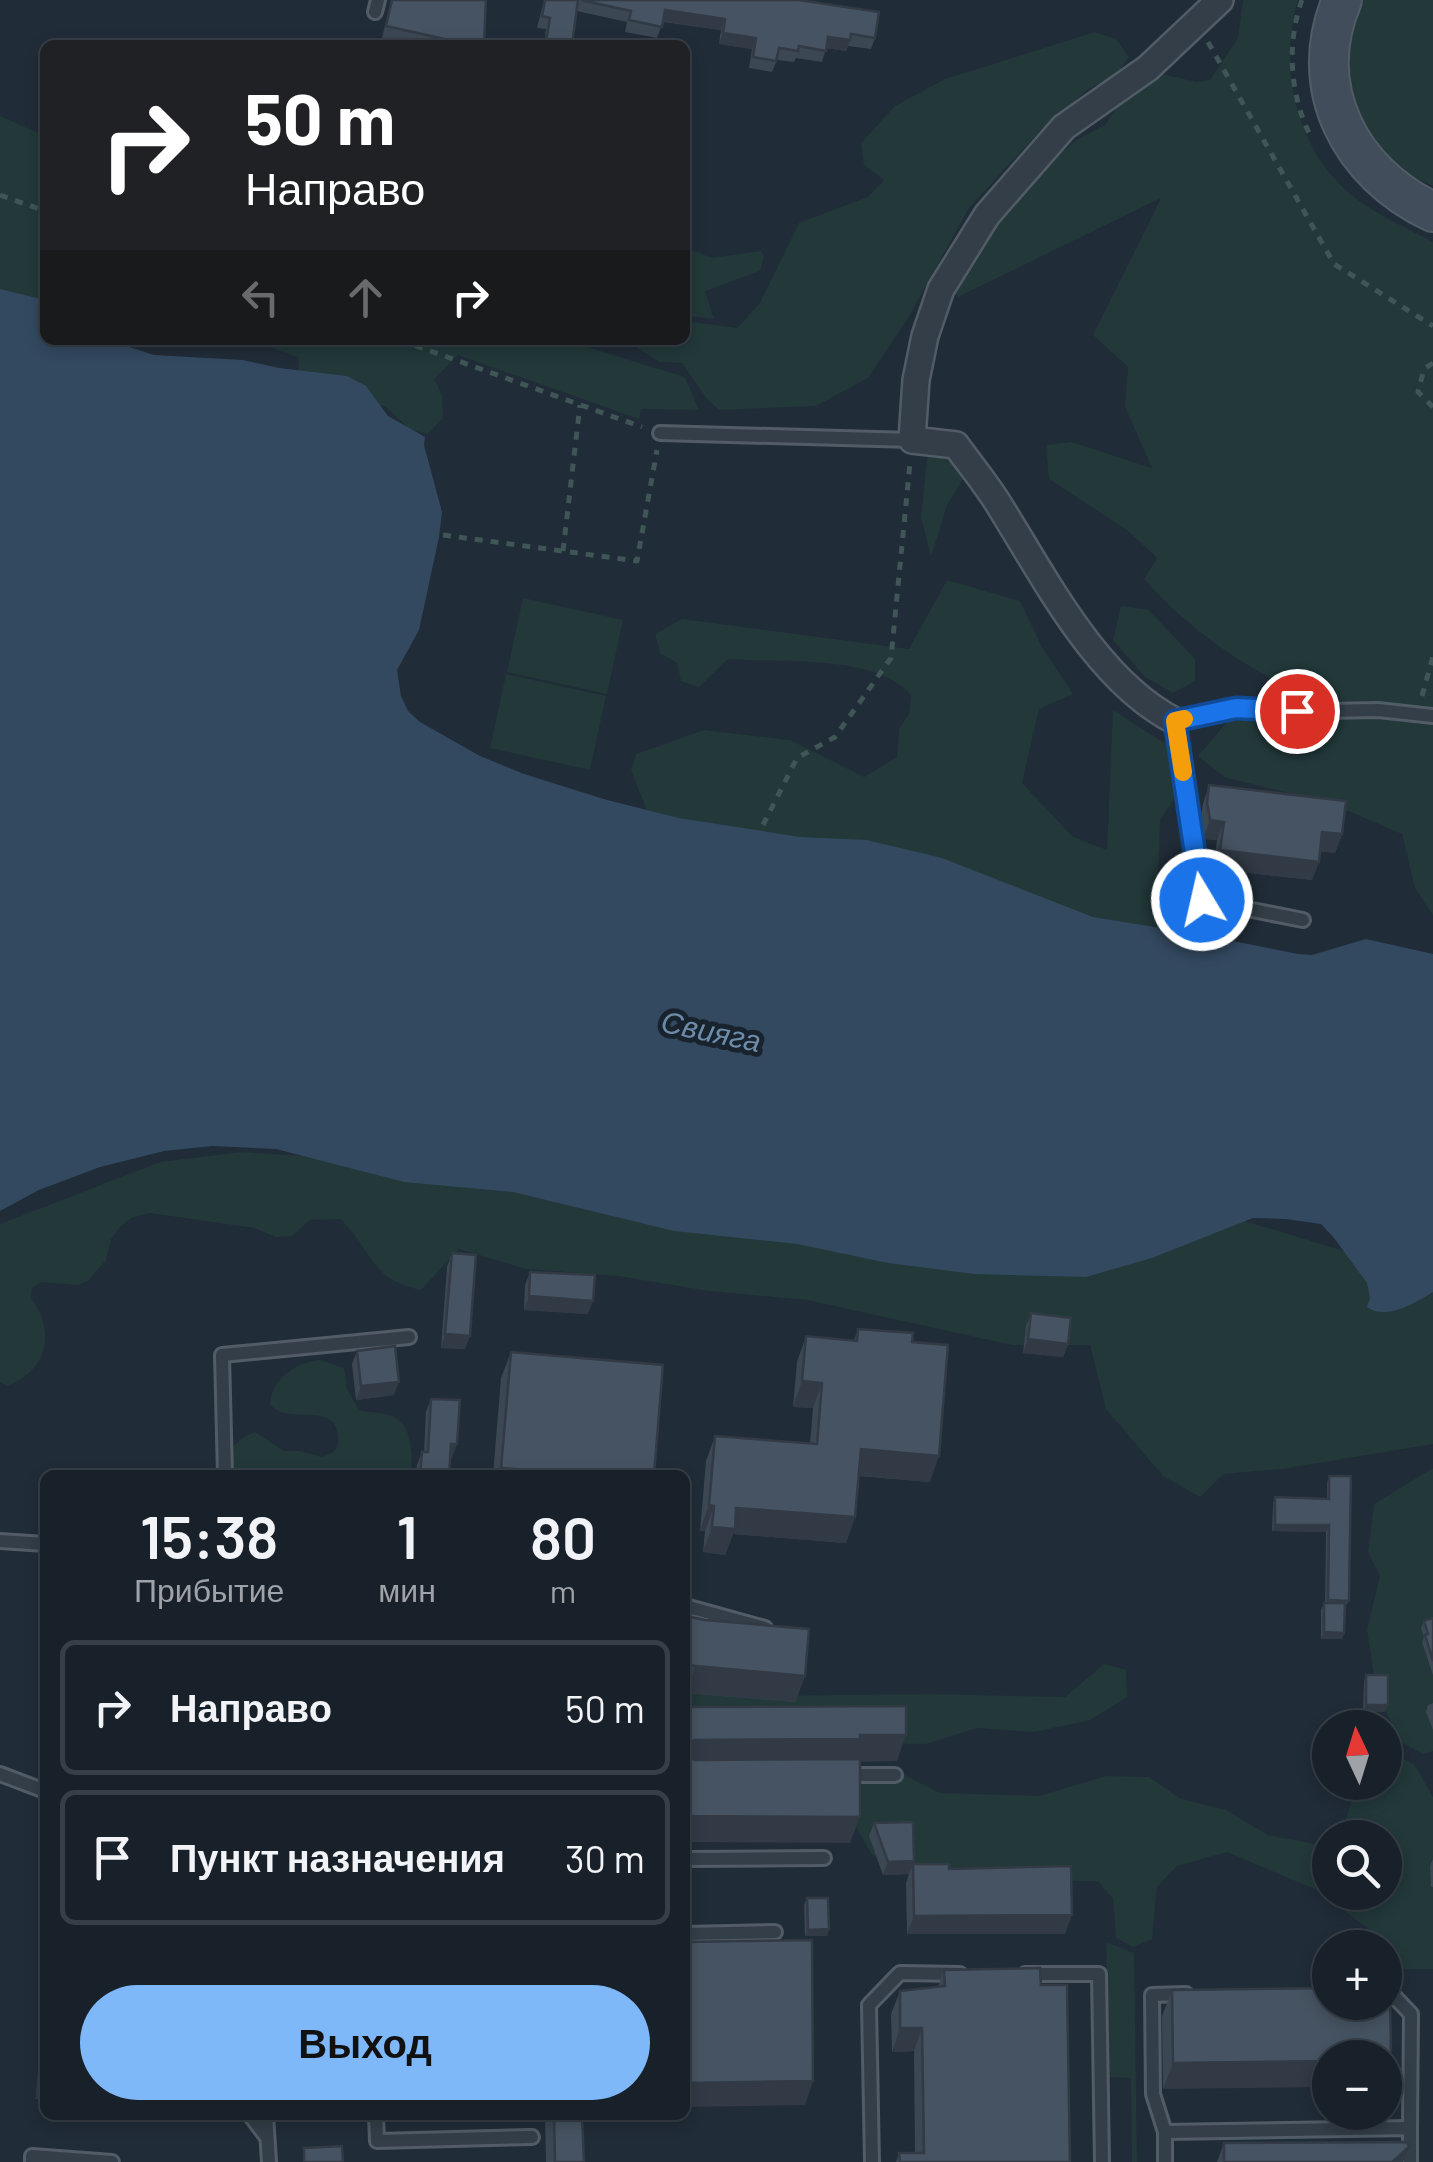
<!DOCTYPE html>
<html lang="ru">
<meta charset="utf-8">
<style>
body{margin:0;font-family:Barlow,sans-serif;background:#212932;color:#f1f3f6;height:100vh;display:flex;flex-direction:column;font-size:38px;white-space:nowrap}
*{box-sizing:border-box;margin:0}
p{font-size:32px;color:#9fa3a8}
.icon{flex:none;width:55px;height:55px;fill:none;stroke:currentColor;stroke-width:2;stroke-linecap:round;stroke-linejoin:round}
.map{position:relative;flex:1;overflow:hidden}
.side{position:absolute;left:40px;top:1470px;width:650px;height:650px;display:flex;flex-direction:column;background:#18212a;border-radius:15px;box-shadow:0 5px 15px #0003,0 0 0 2px #363e47}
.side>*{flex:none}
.guide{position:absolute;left:40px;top:40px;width:650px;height:305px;border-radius:15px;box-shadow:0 5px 15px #0003,0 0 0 2px #363e47;background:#202124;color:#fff;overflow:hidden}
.needle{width:65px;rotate:356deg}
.buttons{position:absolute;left:1312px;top:1710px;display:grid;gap:20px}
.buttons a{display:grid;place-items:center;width:90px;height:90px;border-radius:50%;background:#18212a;box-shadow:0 5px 15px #0003,0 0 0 2px #363e47;font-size:50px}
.pin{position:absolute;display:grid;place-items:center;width:85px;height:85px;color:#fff;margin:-42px;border:5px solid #fff;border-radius:50%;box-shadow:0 2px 10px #0007}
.me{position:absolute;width:110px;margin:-55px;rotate:351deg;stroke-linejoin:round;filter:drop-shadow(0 0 8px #0008)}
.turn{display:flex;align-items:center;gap:35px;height:210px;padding:0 40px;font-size:45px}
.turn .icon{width:130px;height:130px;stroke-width:2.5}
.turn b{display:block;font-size:70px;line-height:85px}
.lanes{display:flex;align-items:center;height:95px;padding:0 40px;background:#0003;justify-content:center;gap:50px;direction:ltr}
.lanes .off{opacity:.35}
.eta{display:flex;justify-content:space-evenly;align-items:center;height:170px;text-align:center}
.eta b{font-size:60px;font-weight:600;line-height:70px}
.button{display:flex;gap:20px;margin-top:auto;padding:20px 40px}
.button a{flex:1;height:115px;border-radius:60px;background:#7eb8f9;color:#111;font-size:40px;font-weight:600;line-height:115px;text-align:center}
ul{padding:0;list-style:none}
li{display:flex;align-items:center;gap:30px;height:135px;margin:0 20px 15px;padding:0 20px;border:5px solid #363e47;border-radius:15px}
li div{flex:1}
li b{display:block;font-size:38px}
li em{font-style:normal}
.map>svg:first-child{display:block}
.green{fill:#223839}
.water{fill:#334960}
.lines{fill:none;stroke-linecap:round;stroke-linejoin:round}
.lane-casing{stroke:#515c66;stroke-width:18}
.street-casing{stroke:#515c66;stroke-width:30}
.secondary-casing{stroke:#515c66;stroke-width:42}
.path{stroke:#3f5556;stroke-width:5;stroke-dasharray:8 8;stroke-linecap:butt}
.lane{stroke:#333e48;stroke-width:12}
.street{stroke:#333e48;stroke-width:25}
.secondary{stroke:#414d5b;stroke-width:38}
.wall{fill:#3c4754}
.shaded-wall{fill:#313a45}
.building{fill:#465362;stroke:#313a45;stroke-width:2.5}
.route-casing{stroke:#114b97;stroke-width:25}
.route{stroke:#1a73e8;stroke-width:18}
.slow{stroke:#f59e0b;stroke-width:18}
.labels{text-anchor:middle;stroke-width:10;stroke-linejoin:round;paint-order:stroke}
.water-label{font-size:30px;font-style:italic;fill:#6d8caa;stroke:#19232d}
</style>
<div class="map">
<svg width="1433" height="2162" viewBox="0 0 1433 2162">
<rect width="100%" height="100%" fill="#202c38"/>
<!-- green -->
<g class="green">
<path d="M1243,0H1298C1276,73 1299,161 1365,205C1386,219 1411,230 1433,242V915L1415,888L1402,834L1332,804L1224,777L1198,756L1227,722L1283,715L1274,680C1226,655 1179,619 1144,579L1157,558L1128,531L1049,479L1046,445L1071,442L1152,468L1125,407L1128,367L1093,335L1161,198L958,297L952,288L1032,176L1078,139L1105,125L1123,98L1158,73L1197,82L1210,80L1238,38Z"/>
<path d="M1355,0H1433V186C1352,153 1332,79 1355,0Z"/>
<polygon points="1095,32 1116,39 1129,57 1116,75 1087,90 1040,131 969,208 908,318 868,378 816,406 719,410 707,399 682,363 660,362 625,340 685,340 685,321 737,328 760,303 799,223 868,197 884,180 864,165 861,143 895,106 945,79"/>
<polygon points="0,116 45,136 45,316 0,305"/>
<polygon points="685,247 712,258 761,251 764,257 760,271 705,291 714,319 689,316 685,315"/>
<polygon points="251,340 588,340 587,347 685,377 699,410 641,409 639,419 458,355 434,379 442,395 443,418 428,434 410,430 386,407 299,376 298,357"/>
<polygon points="930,432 955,453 963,479 947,505 931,557 921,517"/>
<path d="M947,580L1020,601L1042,647L1073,694L1039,709L1022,783L1073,837L1107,850L1113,710L1166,744L1174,799L1160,820L1158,885L1193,900L1189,959L653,826L631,770L636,754L704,730L790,740L864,777L897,757L899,729L909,714L911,695C877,654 778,663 728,659L699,687L681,681L677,663L660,653L655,634L682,619L909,649Z"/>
<polygon points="523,598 623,620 607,694 507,672"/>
<polygon points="1121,606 1149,610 1195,659 1195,681 1173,693 1145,677 1113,640"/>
<polygon points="506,674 606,696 590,770 490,748"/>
<path d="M241,1152L1235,1218L1433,1278V1444L1282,1469L1224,1474L1200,1497L1163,1476L1106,1409L1090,1345H1012L807,1300L709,1291L618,1276L526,1269L459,1249L421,1290C368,1279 374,1251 340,1219L310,1220L292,1236L276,1237L254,1228L150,1213L131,1218L120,1227L111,1239L106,1260L88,1281L78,1285L41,1282L32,1288L31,1298C56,1331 48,1371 7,1386L0,1382V1224L160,1162Z"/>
<path d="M320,1360L344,1368L347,1389L359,1410C370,1413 390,1412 399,1420C412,1430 413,1460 411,1475H218C222,1456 237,1438 255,1432L284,1451H299L322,1457C330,1454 337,1452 338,1442C340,1397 288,1428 270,1404C272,1379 295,1362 320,1360Z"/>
<polygon points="1433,1468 1433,1751 1423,1754 1401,1742 1377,1694 1367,1630 1380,1576 1368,1552 1374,1504"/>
<polygon points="1104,1664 1126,1670 1127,1697 1090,1720 1034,1732 977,1728 926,1744 685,1742 685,1687 726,1696 932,1694 1065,1697"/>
<polygon points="1394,1755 1414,1764 1433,1797 1433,1969 1397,1969 1385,1953 1385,1948 1381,1947 1366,1927 1317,1890 1227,1852 1177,1866 1157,1887 1152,1939 1133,1947 1116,1938 1113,1899 1098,1881 1000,1881 925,1876 872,1855 840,1799 844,1774 901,1773 940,1793 1039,1796 1106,1776 1149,1777 1181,1799 1226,1810 1268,1835 1315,1844 1330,1841 1330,1892 1385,1892 1385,1838 1340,1837 1355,1791 1364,1783 1385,1782 1385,1763"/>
<polygon points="1106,1942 1134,1953 1137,2162 1132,2162 1131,2078 1109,2077"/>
</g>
<!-- water -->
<path class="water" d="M0,289L45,300V340H120L126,346L154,355L243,360L279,368L347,376L366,386L388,416L425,437L424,445L442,512L439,537L419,630L397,670L401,696L408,711L420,722L480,756L524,774L607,800L679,818L800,837L867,840L942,858L1093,917L1197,934L1196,941L1206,943L1208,936L1298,954L1312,955L1366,939L1433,954V1292C1416,1303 1385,1321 1367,1307L1370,1298L1367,1283L1334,1238L1321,1224L1286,1219L1253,1218L1152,1258L1086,1277L974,1274L888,1263L797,1244L674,1231L513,1192L404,1182L276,1149L212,1146L164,1151L100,1167L39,1190L0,1211Z"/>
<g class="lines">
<defs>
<g id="lane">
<polyline points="375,12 378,0"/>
<polyline points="660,433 912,440"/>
<polyline points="1303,920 1202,900 1175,721 1236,708 1270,712 1378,710 1433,716"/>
<polyline points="225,1475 222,1355 409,1337"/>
<polyline points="0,1541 45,1544"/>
<polyline points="685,1606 765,1628"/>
<polyline points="0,1774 45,1791"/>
<polyline points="842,1775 895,1775"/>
<polyline points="685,1859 824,1858"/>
<polyline points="685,1934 775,1932"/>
<polyline points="1025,1974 1099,1974 1102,2162"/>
<polyline points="1385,1992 1390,1992 1411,2014 1410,2128"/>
<polyline points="250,2115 266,2136"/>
<polyline points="266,2115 269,2162"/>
<polyline points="376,2115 377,2141 532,2137"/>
<polyline points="1165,2132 1410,2128 1410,2162"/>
<polyline points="32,2162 32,2156 112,2162"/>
<polyline points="872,2162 869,2005 900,1973 960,1974"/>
<polyline points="1165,2162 1165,2132 1153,2094 1152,1995 1186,1994"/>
</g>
<path id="street" d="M1175,721C1097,681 1046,580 1001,508C988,486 971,466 956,445L912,440L916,380L925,336L941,289L987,215L1064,127L1148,68L1220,0"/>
<path id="secondary" d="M1342,0C1305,88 1350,173 1433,212"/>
</defs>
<!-- lane casing -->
<use href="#lane" class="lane-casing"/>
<!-- street casing -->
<use href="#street" class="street-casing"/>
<!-- secondary casing -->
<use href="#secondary" class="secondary-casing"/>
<!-- path -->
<g class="path">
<path d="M1302,0C1286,44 1290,96 1311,137"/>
<polyline points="1208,42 1334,264 1433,326"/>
<polyline points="0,195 45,211"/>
<polyline points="400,340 642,427"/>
<polyline points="1433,363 1424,369 1418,392 1433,407"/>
<polyline points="443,535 637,561 657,450"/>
<polyline points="563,551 580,405"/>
<polyline points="1422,696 1433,656"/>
<polyline points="763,825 797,758 835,737 891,658 910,463"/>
</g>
<!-- lane -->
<use href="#lane" class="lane"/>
<!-- street -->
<use href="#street" class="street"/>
<!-- secondary -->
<use href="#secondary" class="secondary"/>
</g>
<!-- wall -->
<g class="wall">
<polygon points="391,0 486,0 484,45 416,45 382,38"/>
<polygon points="544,0 799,0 875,38 871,49 848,46 846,51 826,48 822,62 796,58 794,62 777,60 772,72 749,68 752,49 719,44 721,30 663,22 657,38 625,32 627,22 577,11 572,45 544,45 546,29 537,28"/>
<polygon points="1209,785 1342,834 1335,853 1320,851 1319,862 1312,880 1213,869 1217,840 1203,839 1200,822 1203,804"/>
<polygon points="452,1253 465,1349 441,1348 447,1267"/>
<polygon points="530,1272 588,1314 524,1310 525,1285"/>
<polygon points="1031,1313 1068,1344 1063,1357 1023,1353 1026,1326"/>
<polygon points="858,1329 912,1342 930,1482 859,1476 855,1517 846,1543 733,1534 725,1555 703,1552 705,1531 700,1531 706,1461 715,1436 810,1444 813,1408 793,1407 797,1362 806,1336 854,1340"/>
<polygon points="357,1351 394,1395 356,1400 352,1364"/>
<polygon points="511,1352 654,1475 493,1475 501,1378"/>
<polygon points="431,1399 452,1458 450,1458 449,1475 416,1475 417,1465 422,1452 424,1452 426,1412"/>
<polygon points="1329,1476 1349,1601 1345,1607 1342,1639 1321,1639 1321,1610 1324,1603 1325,1603 1326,1532 1272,1531 1273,1504 1275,1497 1327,1499 1327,1483"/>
<polygon points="685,1616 805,1676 795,1702 685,1693"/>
<polygon points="1433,1618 1433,1675 1422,1642 1424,1637 1421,1628 1424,1621"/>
<polygon points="1366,1675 1385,1712 1363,1711 1364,1682"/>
<polygon points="1433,1703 1433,1730 1426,1712 1428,1705"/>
<polygon points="874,1823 914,1861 913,1864 949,1869 1065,1934 907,1934 906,1883 909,1874 883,1875 869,1836"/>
<polygon points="1433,1859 1433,1887 1431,1887 1430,1866"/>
<polygon points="807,1898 829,1929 827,1936 805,1936 804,1905"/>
<polygon points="944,1970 1041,1985 1070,2162 896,2162 899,2153 915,2153 914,2051 892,2052 891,2014 900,1991 938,1987"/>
<polygon points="1172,1990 1385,2076 1163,2089 1162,2016"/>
<polygon points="545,2115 582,2115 584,2162 546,2162"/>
<polygon points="1224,2143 1409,2147 1403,2162 1217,2162"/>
</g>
<!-- shaded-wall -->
<g class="shaded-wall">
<polygon points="665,10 725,19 721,30 661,21"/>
<polygon points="723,33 756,38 752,49 719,44"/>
<polygon points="828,37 850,40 846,51 824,48"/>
<polygon points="1210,820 1224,822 1217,840 1203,839"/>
<polygon points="1322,832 1342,834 1335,853 1315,851"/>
<polygon points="1220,850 1319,862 1312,880 1213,869"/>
<polygon points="529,1296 593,1301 588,1314 524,1310"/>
<polygon points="445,1334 470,1336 465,1349 441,1348"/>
<polygon points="1028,1339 1068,1344 1063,1357 1023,1353"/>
<polygon points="802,1381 822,1383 813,1408 793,1407"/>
<polygon points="399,1382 394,1395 356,1400 361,1386"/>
<polygon points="451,1444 457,1444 452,1458 446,1457"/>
<polygon points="861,1449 939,1456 930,1482 851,1475"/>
<polygon points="501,1468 580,1475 499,1475"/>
<polygon points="709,1505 714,1506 705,1531 700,1531"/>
<polygon points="736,1508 855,1517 846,1543 733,1534 725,1555 703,1552 712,1527"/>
<polygon points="1275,1525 1329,1525 1326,1532 1272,1531"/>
<polygon points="1324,1632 1344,1633 1342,1639 1321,1639"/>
<polygon points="695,1667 805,1676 795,1702 686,1693"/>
<polygon points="1366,1705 1388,1705 1385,1712 1363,1711"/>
<polygon points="906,1735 897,1761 685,1766 685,1749 694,1740"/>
<polygon points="685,1816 860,1817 850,1843 685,1842"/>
<polygon points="914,1861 909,1874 883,1875 888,1862"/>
<polygon points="1072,1915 1065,1934 907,1934 914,1916"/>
<polygon points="829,1929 827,1936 805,1936 808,1930"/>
<polygon points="900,2028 922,2028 914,2051 892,2052"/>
<polygon points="1385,2060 1391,2060 1385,2076"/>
<polygon points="1330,2061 1330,2087 1163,2089 1173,2063"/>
<polygon points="813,2081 805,2105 685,2107 685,2083"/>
<polygon points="37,2093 45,2093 45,2100 35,2099"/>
<polygon points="1409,2147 1403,2162 1392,2162"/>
</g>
<!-- building -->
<g class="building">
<polygon points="392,0 486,0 484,45 458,45 458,42 386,26"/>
<polygon points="545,0 578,0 572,45 546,42 550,18 542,16"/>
<polygon points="581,0 799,0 879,12 875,38 851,34 850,40 828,37 826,51 799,46 798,51 779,48 776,61 753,57 756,38 723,33 725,19 665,10 662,27 629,20 631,11"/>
<polygon points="1209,785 1346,801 1342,834 1322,832 1319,862 1220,850 1224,822 1210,820 1207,803"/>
<polygon points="452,1253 476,1255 470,1336 445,1334"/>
<polygon points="530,1272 595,1275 593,1301 529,1296"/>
<polygon points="1031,1313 1071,1318 1068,1344 1028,1339"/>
<polygon points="858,1329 913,1333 912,1342 948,1345 939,1456 861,1449 855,1517 736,1508 735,1529 712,1527 714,1506 709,1505 715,1436 817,1444 822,1383 802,1381 806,1336 857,1341"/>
<polygon points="395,1346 399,1382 361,1386 357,1351"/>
<polygon points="511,1352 663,1365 654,1475 580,1475 501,1468"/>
<polygon points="431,1399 460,1400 457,1444 451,1444 449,1475 420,1475 422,1452 428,1452"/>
<polygon points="1329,1476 1351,1476 1349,1601 1328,1600 1329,1525 1275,1525 1275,1497 1329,1499"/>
<polygon points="1324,1603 1345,1603 1344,1633 1324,1632"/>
<polygon points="685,1616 705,1620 809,1629 805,1676 685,1665"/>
<polygon points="1433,1618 1433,1661 1425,1635 1428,1634 1424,1621"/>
<rect x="1366" y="1675" width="22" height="30"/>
<polygon points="906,1706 906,1735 860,1735 860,1739 694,1740 685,1749 685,1707"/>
<polygon points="685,1750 686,1756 695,1760 860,1759 860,1817 685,1816"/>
<polygon points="913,1822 914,1861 888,1862 874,1823"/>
<polygon points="913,1864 949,1864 949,1869 1071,1866 1072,1915 914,1916"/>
<polygon points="807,1898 828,1898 829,1929 808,1930"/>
<polygon points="812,1940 813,2081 685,2083 685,1942"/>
<polygon points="1040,1968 1041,1985 1067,1985 1070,2162 900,2162 899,2153 924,2153 922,2028 900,2028 900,1991 945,1986 944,1970"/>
<polygon points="1385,1987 1390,1987 1391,2060 1385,2060 1385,2058 1330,2058 1330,2061 1173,2063 1172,1990 1330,1988 1330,2002 1385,2002"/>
<polygon points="39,2072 45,2073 45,2093 37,2093"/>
<polygon points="554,2115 582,2115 584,2162 555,2162"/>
<polygon points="1407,2142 1409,2147 1392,2162 1224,2162 1224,2143"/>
<polygon points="342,2146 343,2162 304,2162 304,2148"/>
</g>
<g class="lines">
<defs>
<polyline id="route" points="1202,900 1175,721 1236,708 1297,711"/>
</defs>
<!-- route casing -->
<use href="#route" class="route-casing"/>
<!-- route -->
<use href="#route" class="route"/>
<!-- slow -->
<polyline class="slow" points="1183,772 1175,721 1184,719"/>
</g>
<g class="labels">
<!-- water labels -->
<g class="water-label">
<text transform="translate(711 1032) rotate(12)" y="10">Свияга</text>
</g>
</g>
</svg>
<div class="buttons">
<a><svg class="needle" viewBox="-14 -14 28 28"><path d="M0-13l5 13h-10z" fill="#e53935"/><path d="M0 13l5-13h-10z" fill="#9fa3a8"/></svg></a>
<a><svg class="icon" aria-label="search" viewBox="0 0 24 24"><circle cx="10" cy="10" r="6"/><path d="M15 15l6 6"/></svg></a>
<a>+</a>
<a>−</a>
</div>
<div class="pin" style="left:1297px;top:711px;background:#d93025"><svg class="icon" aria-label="arrive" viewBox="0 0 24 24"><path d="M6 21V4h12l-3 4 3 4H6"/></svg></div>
<svg class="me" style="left:1202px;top:900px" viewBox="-20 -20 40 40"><circle r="17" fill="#1a73e8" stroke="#fff" stroke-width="3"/><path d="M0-11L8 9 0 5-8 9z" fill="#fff"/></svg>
<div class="guide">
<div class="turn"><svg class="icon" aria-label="right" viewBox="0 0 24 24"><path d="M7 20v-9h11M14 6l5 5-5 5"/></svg><div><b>50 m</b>Направо</div></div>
<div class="lanes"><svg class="icon off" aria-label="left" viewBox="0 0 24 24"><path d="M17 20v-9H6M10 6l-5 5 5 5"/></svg><svg class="icon off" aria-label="ahead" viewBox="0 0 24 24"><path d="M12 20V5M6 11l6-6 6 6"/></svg><svg class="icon" aria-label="right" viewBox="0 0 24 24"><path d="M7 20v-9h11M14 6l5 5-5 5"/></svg></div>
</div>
<section class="side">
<div class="eta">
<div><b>15:38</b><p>Прибытие</p></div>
<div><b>1</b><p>мин</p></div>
<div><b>80</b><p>m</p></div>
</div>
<ul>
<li><svg class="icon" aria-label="right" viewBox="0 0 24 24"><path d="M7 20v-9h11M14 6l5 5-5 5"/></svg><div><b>Направо</b></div><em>50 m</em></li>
<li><svg class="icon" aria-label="arrive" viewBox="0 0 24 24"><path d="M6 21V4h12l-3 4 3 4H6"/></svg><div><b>Пункт назначения</b></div><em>30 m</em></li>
</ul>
<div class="button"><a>Выход</a></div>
</section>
</div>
